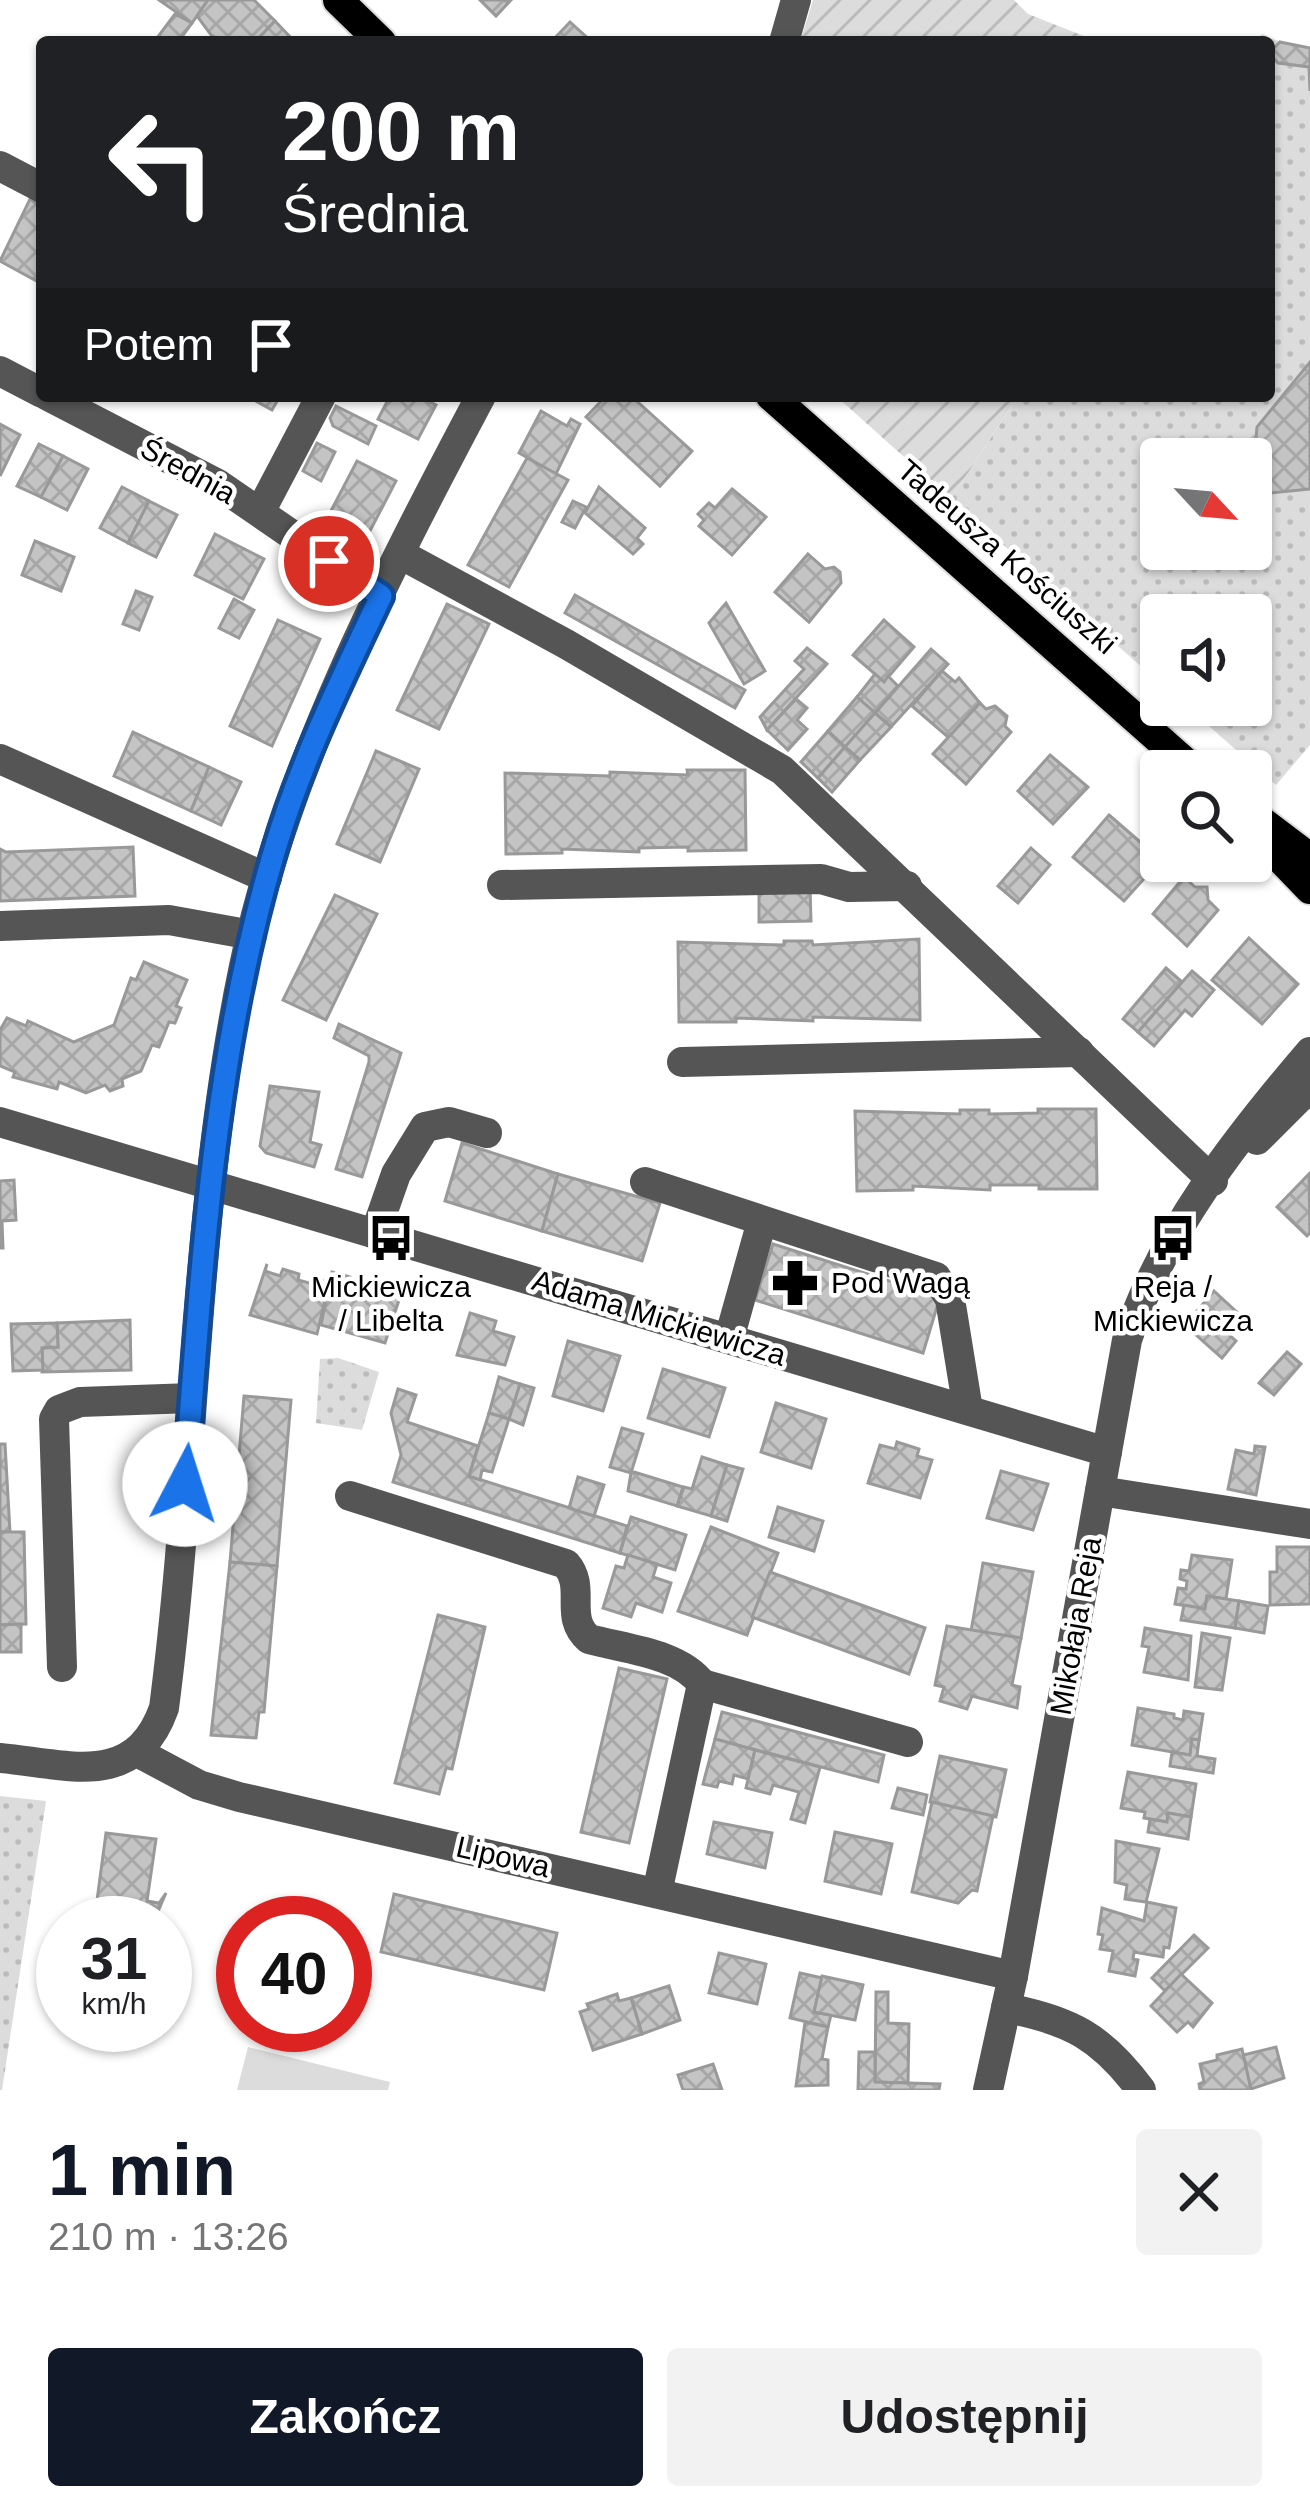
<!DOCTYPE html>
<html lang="pl">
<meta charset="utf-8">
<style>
body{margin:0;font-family:Helvetica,sans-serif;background:#f2f2f2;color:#202124;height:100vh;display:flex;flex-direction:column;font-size:45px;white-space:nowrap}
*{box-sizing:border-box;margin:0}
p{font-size:39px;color:#757577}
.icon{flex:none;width:66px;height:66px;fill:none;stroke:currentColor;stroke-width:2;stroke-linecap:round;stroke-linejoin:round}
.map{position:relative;height:2090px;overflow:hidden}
.drawer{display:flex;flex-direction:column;background:#fff;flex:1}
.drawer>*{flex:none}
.banner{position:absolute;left:36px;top:36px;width:1239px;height:366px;border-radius:12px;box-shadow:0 3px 9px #0004;background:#202124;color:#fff;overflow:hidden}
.needle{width:78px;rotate:116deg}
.tools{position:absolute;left:1140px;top:438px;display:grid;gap:24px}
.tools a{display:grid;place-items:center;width:132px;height:132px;border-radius:12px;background:#fff;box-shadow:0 3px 9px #0004;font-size:60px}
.speed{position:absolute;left:36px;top:1896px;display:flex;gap:24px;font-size:60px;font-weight:700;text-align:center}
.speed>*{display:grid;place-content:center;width:156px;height:156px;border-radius:50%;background:#fff;box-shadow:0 3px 9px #0004;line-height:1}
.speed small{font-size:30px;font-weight:400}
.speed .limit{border:18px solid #d22;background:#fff;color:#111}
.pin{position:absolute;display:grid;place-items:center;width:102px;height:102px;color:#fff;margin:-51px;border:6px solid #fff;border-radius:50%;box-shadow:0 3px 12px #0007}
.me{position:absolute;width:132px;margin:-66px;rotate:5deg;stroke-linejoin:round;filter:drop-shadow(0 0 9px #0008)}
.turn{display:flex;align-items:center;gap:42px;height:252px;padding:0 48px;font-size:54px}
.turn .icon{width:156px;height:156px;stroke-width:2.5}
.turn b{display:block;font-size:84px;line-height:102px}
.then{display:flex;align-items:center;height:114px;padding:0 48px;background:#0003;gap:24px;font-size:45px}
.round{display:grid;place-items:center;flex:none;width:126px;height:126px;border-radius:12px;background:#f2f2f2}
.headline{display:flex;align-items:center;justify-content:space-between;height:204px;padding:0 48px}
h1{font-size:72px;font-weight:600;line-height:90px;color:#111827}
.action{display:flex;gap:24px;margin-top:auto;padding:24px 48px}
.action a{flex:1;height:138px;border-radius:12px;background:#111827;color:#fff;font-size:48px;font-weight:600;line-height:138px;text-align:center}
.action a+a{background:#f2f2f2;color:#202124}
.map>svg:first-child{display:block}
.park{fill:url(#park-dots);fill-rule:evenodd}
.garden{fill:url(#garden-furrows)}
.pitch{fill:#dcdcdc}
.building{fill:url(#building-cross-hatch);stroke:#999;stroke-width:3}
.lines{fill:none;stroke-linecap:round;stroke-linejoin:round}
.major-casing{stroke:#dbdbdb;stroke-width:34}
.minor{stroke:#555;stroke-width:30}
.major{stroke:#000;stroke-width:30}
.route-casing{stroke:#114b97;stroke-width:30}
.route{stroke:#1a73e8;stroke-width:21}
.labels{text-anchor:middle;stroke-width:9;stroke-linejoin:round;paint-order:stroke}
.street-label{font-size:30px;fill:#000;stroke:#fff}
.poi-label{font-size:30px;fill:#000;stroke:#fff}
</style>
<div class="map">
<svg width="1310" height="2090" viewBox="0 0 1310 2090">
<defs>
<pattern id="park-dots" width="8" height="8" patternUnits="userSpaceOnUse" patternTransform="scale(3)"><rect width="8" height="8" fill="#dcdcdc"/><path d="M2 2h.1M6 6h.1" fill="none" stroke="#bbb" stroke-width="1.8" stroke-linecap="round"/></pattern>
<pattern id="garden-furrows" width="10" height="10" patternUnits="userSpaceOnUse" patternTransform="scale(3)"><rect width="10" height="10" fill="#dcdcdc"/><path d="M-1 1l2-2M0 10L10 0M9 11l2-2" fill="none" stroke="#bbb"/></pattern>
<pattern id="building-cross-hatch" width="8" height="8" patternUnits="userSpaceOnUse" patternTransform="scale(3)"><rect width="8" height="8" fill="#c4c4c4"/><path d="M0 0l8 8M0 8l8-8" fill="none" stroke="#a7a7a7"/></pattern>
</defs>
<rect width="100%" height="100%" fill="#fff"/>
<!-- park -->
<g class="park">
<path d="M1262,34L1280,42L1270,53L1309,67L1310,91V745L1276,785L1185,705H1251V615H1161V684L951,499L1018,396H1269V42H1253ZM1161,459H1251V549H1161Z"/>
<polygon points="338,1358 379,1372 362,1430 316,1423 320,1359"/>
<polygon points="0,1796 46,1801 2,2090 0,2090"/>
</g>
<!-- garden -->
<g class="garden">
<polygon points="813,0 1014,0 1028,14 1099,42 800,42"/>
<polygon points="836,396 1018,396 951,499"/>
</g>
<!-- pitch -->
<polygon class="pitch" points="248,2047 390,2082 388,2090 237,2090"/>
<!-- building -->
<g class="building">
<polygon points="159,0 208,0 192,23"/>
<polygon points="208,0 254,0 275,21 255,42 222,42 211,35 197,16"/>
<polygon points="480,0 511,0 496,16"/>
<polygon points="175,14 192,23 178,42 154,42"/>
<polygon points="275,21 295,42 255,42"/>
<polygon points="570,22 592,42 551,42"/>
<polygon points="1280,42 1310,48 1310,91 1309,67 1278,63 1269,53"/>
<polygon points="30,199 42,206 42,284 0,261"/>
<polygon points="1310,362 1310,489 1251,495 1257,427"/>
<polygon points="247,396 280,396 272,410"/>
<polygon points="390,396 418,396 436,405 418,439 378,419"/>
<polygon points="606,396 631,396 692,451 660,486 586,417"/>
<polygon points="336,406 376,426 368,444 333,426 330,418"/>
<polygon points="541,411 567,426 571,419 580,424 556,474 519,453"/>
<polygon points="0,424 20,435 0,476"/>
<polygon points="317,443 335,452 321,481 303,471"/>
<polygon points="39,444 63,456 41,497 17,486"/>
<polygon points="63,456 88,469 67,510 41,497"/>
<polygon points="527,458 568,480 509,587 468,565"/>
<polygon points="357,461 396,481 360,550 321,530"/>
<polygon points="122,487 149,501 128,543 100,528"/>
<polygon points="599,487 645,528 637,538 643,544 633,554 585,513"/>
<polygon points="732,489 766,517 732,555 699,526 704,520 698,514 709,503 715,508"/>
<polygon points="149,501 177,515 156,557 128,543"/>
<polygon points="573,501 586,507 575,528 562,522"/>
<polygon points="215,534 264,559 243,599 195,575"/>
<polygon points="35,541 74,557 61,591 22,575"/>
<polygon points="808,554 825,569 834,567 840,572 841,583 809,622 775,592"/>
<polygon points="136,591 152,597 139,630 123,624"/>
<polygon points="575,595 745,690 735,708 565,613"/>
<polygon points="234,599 254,610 239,638 219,628"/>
<polygon points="726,603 765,671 744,684 709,623"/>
<polygon points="447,604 489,624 439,729 397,710"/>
<polygon points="278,620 320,639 272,746 230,726"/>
<polygon points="884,620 914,647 884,682 853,655"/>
<polygon points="807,648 827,664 767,730 760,717 804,669 795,661"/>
<polygon points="931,649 948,664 891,727 875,713"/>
<polygon points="942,671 955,682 959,678 980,703 949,738 912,706"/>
<polygon points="875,674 884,682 888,676 898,686 875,713 857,697"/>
<polygon points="857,697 875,713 845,747 828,731"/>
<polygon points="796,699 807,708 797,720 807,729 788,750 767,730"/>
<polygon points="980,703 986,709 995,706 1007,716 1005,726 1011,732 966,784 933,754"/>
<polygon points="875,713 891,727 860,760 845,747"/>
<polygon points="828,731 845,747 818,778 801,762"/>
<polygon points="133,732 209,767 191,811 114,776"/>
<polygon points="845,747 860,760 832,792 818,778"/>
<polygon points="376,751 419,769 380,862 337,844"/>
<polygon points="1050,755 1088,787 1053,824 1018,791"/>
<polygon points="209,767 241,782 221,825 191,811"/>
<polygon points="687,770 745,770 746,850 688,851 688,847 639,848 639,852 562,849 562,853 506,854 505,773 610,776 610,772 688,775"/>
<polygon points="1109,815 1161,860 1124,901 1073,857"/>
<polygon points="133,847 135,896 0,901 0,849 6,852"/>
<polygon points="1031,848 1050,865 1018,903 998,886"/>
<polygon points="1184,877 1195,887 1207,887 1208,900 1218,910 1187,946 1153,914"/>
<polygon points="810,886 811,921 759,922 759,887"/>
<polygon points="335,895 377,914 326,1020 283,1000"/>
<polygon points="1249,938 1298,984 1262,1024 1212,980"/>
<polygon points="919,939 920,1020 813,1017 813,1021 736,1018 736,1022 679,1022 678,942 784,945 784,941 812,941 813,945"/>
<polygon points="144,962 187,980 176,1006 181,1008 175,1023 169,1022 159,1047 152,1045 141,1071 122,1079 123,1086 110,1091 105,1085 86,1093 59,1082 57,1089 13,1077 15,1072 0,1066 0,1030 7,1018 26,1026 28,1021 74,1042 114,1025 131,978 136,980"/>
<polygon points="1166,968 1182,982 1138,1032 1123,1019"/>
<polygon points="1192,971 1214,990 1192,1016 1185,1010 1154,1046 1138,1032"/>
<polygon points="339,1024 401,1053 362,1177 336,1169 369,1062 369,1056 334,1038"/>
<polygon points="270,1086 319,1092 310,1142 321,1145 314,1167 266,1153 260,1146"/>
<polygon points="1038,1109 1096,1109 1097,1189 1039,1189 1039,1185 990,1185 990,1190 913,1186 913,1190 857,1191 855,1111 960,1114 960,1110 989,1110 989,1114 1038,1113"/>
<polygon points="462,1143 558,1174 542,1231 445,1201"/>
<polygon points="558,1174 660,1203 642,1261 542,1231"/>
<polygon points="1309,1174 1310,1233 1307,1236 1277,1207"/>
<polygon points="14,1180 16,1220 2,1221 3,1248 0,1248 0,1181"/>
<polygon points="773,1244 940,1297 923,1353 755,1300"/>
<polygon points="267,1264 265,1271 280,1276 283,1269 299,1274 298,1280 313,1284 314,1278 329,1283 317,1334 250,1315"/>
<polygon points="332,1272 350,1277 348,1283 363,1287 365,1282 383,1287 380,1294 395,1298 398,1291 399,1300 385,1343 321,1325"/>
<polygon points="1214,1291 1241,1316 1227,1333 1236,1341 1222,1358 1185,1325"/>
<polygon points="470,1313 496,1321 493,1331 514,1337 505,1365 457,1355"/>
<polygon points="130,1320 131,1370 42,1372 42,1348 58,1347 57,1323"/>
<polygon points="57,1323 58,1347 42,1348 43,1370 13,1371 11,1324"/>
<polygon points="568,1341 620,1356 603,1411 553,1396"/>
<polygon points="1287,1352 1301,1364 1274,1395 1259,1383"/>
<polygon points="663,1369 725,1388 709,1437 648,1418"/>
<polygon points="499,1377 520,1384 509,1419 489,1413"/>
<polygon points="520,1384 534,1388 523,1425 509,1419"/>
<polygon points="398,1389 416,1395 407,1422 478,1446 469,1476 627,1526 620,1553 393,1482 401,1455 391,1413"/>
<polygon points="244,1396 291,1400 277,1566 230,1562"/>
<polygon points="776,1403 826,1419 811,1468 761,1452"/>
<polygon points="489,1413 509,1419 492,1472 482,1470 480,1480 469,1476"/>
<polygon points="622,1428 643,1434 631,1473 610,1467"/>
<polygon points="897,1442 919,1449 917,1456 932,1460 920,1498 868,1483 880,1445 895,1449"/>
<polygon points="0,1444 5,1444 10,1532 0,1532"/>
<polygon points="1255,1446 1265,1447 1256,1495 1228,1489 1236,1450 1254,1454"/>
<polygon points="702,1457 727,1465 711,1516 677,1506 684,1487 692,1489"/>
<polygon points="727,1465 743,1469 727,1521 711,1516"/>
<polygon points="1001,1471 1048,1484 1033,1530 987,1518"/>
<polygon points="634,1472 683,1487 677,1506 628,1491 631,1473"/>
<polygon points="578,1477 604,1485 594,1516 569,1508"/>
<polygon points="778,1507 823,1521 814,1551 769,1537"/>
<polygon points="631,1517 686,1535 675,1570 620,1553"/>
<polygon points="711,1527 778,1553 747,1635 678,1611"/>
<polygon points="0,1532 24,1532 26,1624 0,1625"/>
<polygon points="1277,1547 1310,1547 1310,1604 1270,1605 1270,1572 1277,1572"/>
<polygon points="628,1555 657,1564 653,1577 671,1583 662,1612 636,1603 631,1617 603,1608 616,1566 624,1568"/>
<polygon points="1192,1555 1232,1560 1226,1599 1207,1596 1205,1609 1175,1604 1178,1588 1186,1589 1187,1581 1180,1579 1181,1570 1189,1571"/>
<polygon points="230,1562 277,1566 264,1712 259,1712 256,1738 211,1735"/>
<polygon points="983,1563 1033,1572 1021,1638 971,1631"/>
<polygon points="770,1572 925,1628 909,1674 752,1617"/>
<polygon points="1207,1596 1239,1601 1235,1628 1181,1620 1184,1605 1205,1609"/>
<polygon points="1239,1601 1268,1606 1264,1633 1235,1628"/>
<polygon points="438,1615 485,1627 452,1769 446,1768 439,1794 395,1783"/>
<polygon points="21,1624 21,1652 0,1652 0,1625"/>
<polygon points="947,1626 1021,1638 1012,1685 1020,1687 1017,1708 972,1696 967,1709 940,1701 944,1687 935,1685"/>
<polygon points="1145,1628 1191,1636 1188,1680 1144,1672 1149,1647 1142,1646"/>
<polygon points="1202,1633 1230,1638 1222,1690 1195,1687"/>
<polygon points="619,1668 667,1679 629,1843 581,1832"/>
<polygon points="1138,1708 1174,1714 1174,1718 1183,1720 1184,1711 1203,1714 1199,1740 1192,1739 1190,1755 1132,1745"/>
<polygon points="722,1712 884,1755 878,1782 715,1739"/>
<polygon points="715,1739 755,1750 748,1779 734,1775 732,1784 719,1781 717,1787 703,1784"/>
<polygon points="1192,1739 1199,1740 1197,1756 1215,1759 1213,1773 1170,1766 1172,1752 1190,1755"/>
<polygon points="755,1750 820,1767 805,1823 791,1819 799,1792 773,1785 770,1794 746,1788"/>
<polygon points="940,1756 1006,1770 996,1817 930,1802"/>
<polygon points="1128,1772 1196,1784 1191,1817 1168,1813 1167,1822 1144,1818 1145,1812 1121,1808"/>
<polygon points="898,1788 927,1795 923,1815 892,1808"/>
<polygon points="932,1802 993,1816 977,1891 972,1890 958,1903 912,1892"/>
<polygon points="1168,1813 1191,1817 1188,1839 1148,1832 1150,1819 1167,1822"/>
<polygon points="714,1822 772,1833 765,1868 707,1854"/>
<polygon points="835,1832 892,1844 881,1894 825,1881"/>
<polygon points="106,1833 156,1839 147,1901 159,1903 166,1893 153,1923 94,1923"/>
<polygon points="1116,1841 1159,1849 1146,1902 1125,1899 1127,1885 1115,1882"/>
<polygon points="394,1894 557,1933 544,1990 381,1952"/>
<polygon points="1147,1902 1176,1908 1169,1948 1164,1947 1163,1957 1134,1952 1133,1959 1138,1960 1135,1976 1109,1971 1113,1951 1100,1949 1103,1935 1098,1934 1102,1908 1144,1921"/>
<polygon points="1194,1935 1208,1948 1165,1991 1152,1978"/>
<polygon points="719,1953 766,1964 757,2004 709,1993"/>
<polygon points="800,1973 822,1978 814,2012 831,2015 828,2027 790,2018"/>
<polygon points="1181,1974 1212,2003 1193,2027 1188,2022 1177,2032 1151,2006"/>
<polygon points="822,1976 863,1985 855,2020 814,2012"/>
<polygon points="669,1986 680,2020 642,2034 631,1998"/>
<polygon points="876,1992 888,1992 888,2023 909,2024 908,2083 875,2082"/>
<polygon points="617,1994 619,2001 631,1998 642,2034 593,2050 580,2012 589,2009 587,2004"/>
<polygon points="805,2022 828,2027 822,2059 828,2060 828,2085 796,2086"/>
<polygon points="1276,2047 1284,2078 1251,2089 1243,2055"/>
<polygon points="1242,2049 1251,2090 1200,2090 1199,2084 1204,2082 1200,2064 1217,2060 1217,2055"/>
<polygon points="859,2052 875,2052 875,2082 940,2084 939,2090 858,2090"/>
<polygon points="713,2064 722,2090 683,2090 678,2075"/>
</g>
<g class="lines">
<defs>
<g id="major">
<polyline points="338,0 381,42"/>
<polyline points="771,396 1195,771"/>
<polyline points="1257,818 1310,858"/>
<polyline points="1251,828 1310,889"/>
</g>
</defs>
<!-- major casing -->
<use href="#major" class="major-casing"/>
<!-- minor -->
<g class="minor">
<polyline points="784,42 796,0"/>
<polyline points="0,166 42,188"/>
<polyline points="0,371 42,393"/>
<polyline points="48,396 218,484 381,596"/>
<polyline points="260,512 321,396"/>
<polyline points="402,555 566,644 782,770 1213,1181"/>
<polyline points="0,759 267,878"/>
<polyline points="502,885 821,879 849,887 907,886"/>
<polyline points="0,926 169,920 252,935"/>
<polyline points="682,1062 1079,1052"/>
<polyline points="0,1122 1107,1452"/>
<polyline points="1257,1140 1310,1087"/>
<polyline points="645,1182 936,1277 950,1299 968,1410"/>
<polyline points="375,1234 396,1174 425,1127 449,1122 487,1133"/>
<polyline points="729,1339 762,1221"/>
<polyline points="1100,1491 1310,1524"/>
<path d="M350,1496L566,1564C587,1588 563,1617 589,1639C625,1649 679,1653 702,1684L657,1893"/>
<polyline points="62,1667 54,1419 59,1410 80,1402 192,1398"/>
<polyline points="702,1684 908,1742"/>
<polyline points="137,1752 199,1785 239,1797 1013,1976"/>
<path d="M0,1758C67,1764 135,1790 164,1708C196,1462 193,1210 244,966C285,769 387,573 481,396"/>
<path d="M1006,2008C1070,2020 1102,2037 1141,2090"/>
<path d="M988,2090L1013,1976L1127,1340C1161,1234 1238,1136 1310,1052"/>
</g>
<!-- major -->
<use href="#major" class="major"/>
</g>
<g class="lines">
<defs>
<path id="route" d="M185,1484C202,1271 213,1055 275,849C301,761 342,679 381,596L329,561"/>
</defs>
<!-- route casing -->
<use href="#route" class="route-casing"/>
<!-- route -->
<use href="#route" class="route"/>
</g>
<!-- icons -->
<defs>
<symbol id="bus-bare" viewBox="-9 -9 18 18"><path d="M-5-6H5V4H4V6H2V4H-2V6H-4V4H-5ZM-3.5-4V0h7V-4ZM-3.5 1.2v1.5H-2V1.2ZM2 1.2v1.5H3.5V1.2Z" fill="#000" stroke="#fff" stroke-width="2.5" paint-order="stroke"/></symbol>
<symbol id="pharmacy-bare" viewBox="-9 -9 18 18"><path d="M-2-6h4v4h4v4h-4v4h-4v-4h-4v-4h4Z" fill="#000" stroke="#fff" stroke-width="2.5" paint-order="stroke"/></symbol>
</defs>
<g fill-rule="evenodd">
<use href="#bus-bare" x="358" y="1205" width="66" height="66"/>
<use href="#bus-bare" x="1140" y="1205" width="66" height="66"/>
<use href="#pharmacy-bare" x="762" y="1250" width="66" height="66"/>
</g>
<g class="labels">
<!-- street labels -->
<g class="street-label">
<text transform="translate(188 471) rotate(29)" y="10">Średnia</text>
<text transform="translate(1007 557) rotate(41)" y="10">Tadeusza Kościuszki</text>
<text transform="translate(659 1318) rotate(17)" y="10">Adama Mickiewicza</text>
<text transform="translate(1076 1626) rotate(-80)" y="10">Mikołaja Reja</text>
<text transform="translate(503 1857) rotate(13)" y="10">Lipowa</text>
</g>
<!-- poi labels -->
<g class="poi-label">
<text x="831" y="1293" text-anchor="start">Pod Wagą</text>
<text x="391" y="1297">Mickiewicza<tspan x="391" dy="34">/ Libelta</tspan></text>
<text x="1173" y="1297">Reja /<tspan x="1173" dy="34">Mickiewicza</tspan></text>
</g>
</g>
</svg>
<div class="tools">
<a><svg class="needle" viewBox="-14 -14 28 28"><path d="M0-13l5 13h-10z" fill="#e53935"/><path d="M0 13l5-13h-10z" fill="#757577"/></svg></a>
<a><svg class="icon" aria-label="sound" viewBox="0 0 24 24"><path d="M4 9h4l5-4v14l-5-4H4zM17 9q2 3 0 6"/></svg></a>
<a><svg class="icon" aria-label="search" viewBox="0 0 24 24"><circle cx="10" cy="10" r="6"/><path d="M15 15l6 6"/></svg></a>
</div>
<div class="speed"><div>31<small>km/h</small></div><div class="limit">40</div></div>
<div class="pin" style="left:329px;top:561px;background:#d93025"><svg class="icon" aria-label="arrive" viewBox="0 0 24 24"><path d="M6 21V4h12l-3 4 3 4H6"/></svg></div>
<svg class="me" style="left:185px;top:1484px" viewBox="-20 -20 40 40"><circle r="19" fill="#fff"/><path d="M0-13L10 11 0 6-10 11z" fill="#1a73e8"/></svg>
<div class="banner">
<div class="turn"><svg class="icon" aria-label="left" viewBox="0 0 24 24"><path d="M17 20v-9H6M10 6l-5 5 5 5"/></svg><div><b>200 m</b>Średnia</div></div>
<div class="then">Potem<svg class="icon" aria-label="arrive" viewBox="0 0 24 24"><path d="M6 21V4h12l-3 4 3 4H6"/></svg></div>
</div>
</div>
<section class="drawer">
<div class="headline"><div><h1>1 min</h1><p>210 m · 13:26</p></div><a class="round"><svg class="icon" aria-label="close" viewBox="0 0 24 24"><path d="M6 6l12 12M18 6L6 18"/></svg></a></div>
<div class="action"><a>Zakończ</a><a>Udostępnij</a></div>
</section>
